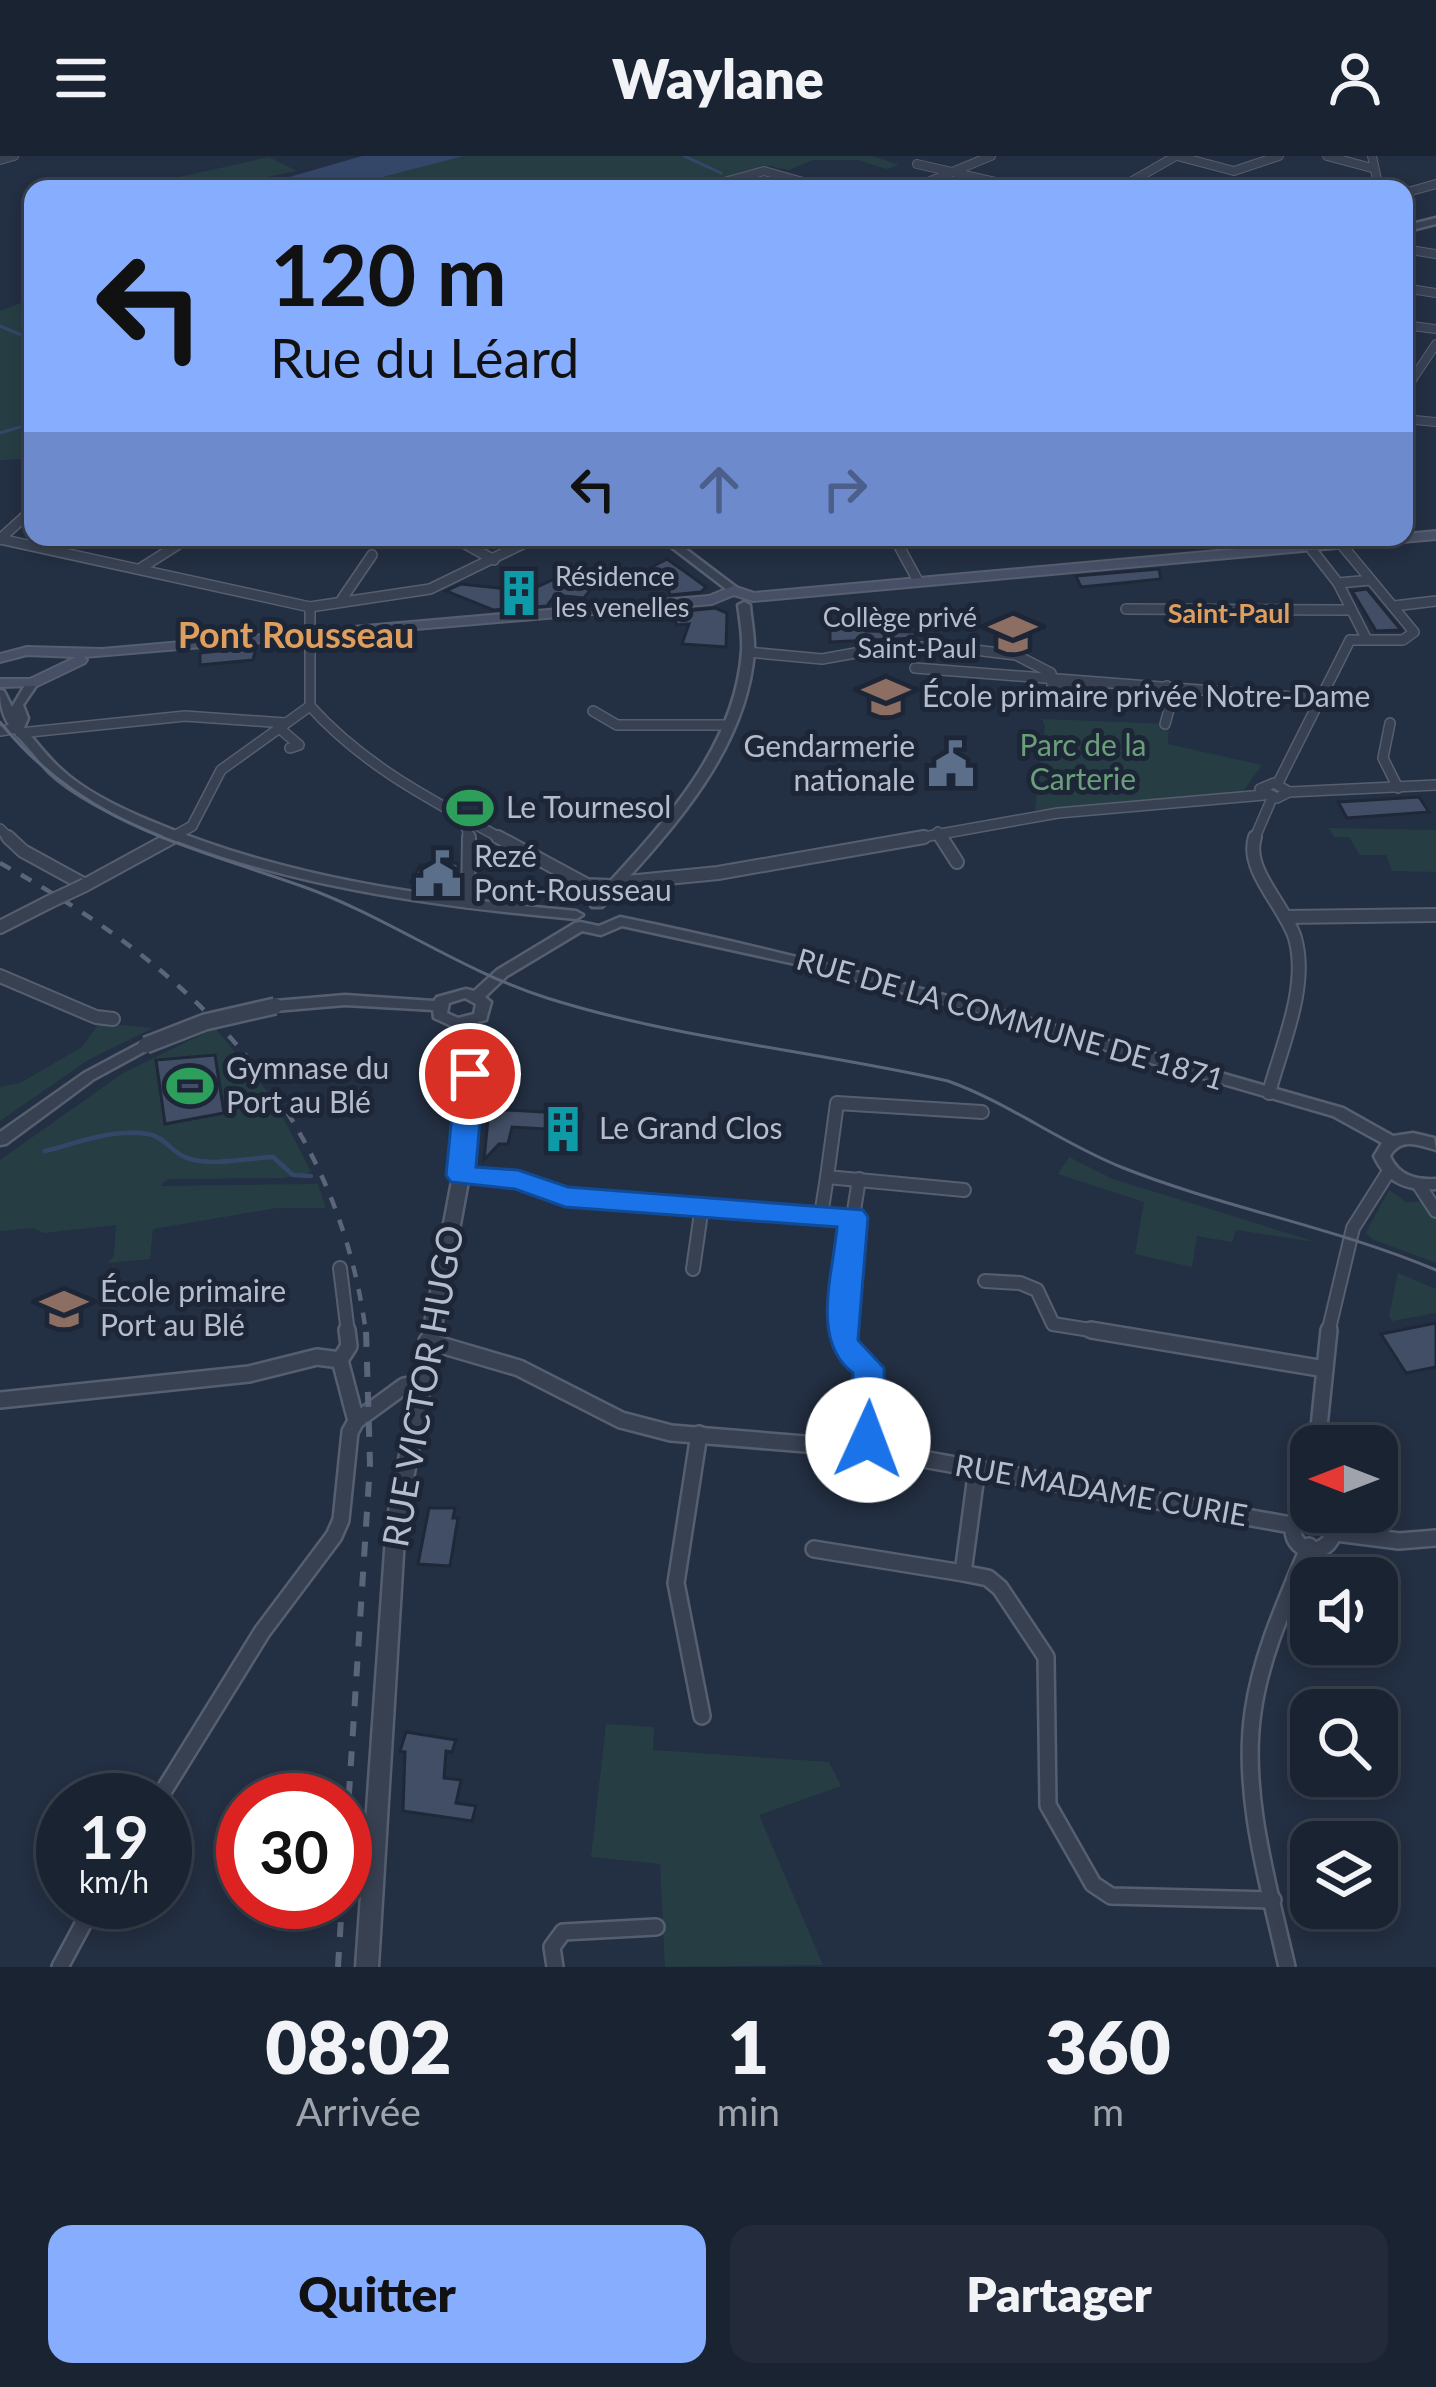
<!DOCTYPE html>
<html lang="fr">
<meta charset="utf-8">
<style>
body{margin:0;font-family:Lato,sans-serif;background:#232b3a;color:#f1f3f6;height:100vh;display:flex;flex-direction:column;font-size:45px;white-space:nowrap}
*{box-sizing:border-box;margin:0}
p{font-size:39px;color:#9fa4ac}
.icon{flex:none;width:66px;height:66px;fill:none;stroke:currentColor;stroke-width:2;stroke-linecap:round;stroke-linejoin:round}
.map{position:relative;height:1811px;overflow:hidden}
.drawer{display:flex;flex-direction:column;background:#1a2332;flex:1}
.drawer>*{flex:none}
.top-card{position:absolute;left:24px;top:24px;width:1389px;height:366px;border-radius:24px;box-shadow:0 6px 18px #0003,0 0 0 3px #38404d;background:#87adff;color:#111;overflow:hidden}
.needle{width:78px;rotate:270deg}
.controls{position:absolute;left:1290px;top:1269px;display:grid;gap:24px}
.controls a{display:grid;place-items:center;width:108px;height:108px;border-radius:24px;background:#1a2332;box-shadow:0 6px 18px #0003,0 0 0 3px #38404d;font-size:60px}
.speed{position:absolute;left:36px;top:1617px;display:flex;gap:24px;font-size:60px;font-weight:700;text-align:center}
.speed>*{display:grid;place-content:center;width:156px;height:156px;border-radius:50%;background:#1a2332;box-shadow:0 6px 18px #0003,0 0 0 3px #38404d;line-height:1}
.speed small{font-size:30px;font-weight:400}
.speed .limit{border:18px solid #d22;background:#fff;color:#111}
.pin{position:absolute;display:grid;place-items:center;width:102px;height:102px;color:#fff;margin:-51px;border:6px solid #fff;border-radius:50%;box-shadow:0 3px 12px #0007}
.me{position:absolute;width:132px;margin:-66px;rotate:2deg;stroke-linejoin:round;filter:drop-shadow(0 0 9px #0008)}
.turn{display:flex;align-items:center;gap:42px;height:252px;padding:0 48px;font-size:54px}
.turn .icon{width:156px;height:156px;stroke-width:2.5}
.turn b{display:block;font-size:84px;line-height:102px}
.lanes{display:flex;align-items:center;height:114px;padding:0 48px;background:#0003;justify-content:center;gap:60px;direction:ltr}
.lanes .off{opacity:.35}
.eta{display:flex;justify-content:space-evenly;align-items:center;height:204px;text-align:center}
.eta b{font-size:72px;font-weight:800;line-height:84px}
.primary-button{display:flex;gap:24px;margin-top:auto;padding:24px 48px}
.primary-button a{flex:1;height:138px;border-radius:24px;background:#87adff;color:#111;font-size:48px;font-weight:800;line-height:138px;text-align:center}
.primary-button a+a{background:#232b3a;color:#f1f3f6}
header{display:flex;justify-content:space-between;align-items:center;height:156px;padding:0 48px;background:#1a2332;font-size:54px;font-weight:800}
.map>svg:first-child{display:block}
.green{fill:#263e43}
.water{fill:#344769}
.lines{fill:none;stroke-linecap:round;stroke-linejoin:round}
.stream-far1{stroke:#344769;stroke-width:3}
.stream{stroke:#344769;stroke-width:4.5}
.building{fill:#424e65;stroke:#1f2839;stroke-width:3}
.minor-far3-casing{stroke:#565f6f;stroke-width:10}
.minor-far2-casing{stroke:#565f6f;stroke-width:12}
.minor-far1-casing{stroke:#565f6f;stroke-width:16}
.minor-casing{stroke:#565f6f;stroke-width:20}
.tertiary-casing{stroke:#565f6f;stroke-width:5}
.secondary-casing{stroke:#565f6f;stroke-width:4}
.minor-far3{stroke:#384152;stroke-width:8}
.minor-far2{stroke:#384152;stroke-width:9}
.minor-far1{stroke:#384152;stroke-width:12}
.minor{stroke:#384152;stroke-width:15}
.tertiary{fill:#384152;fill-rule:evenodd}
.secondary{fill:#464f65;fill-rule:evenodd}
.tram{stroke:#5a6579;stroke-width:3}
.rail-far1{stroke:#5a6579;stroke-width:4.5;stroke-dasharray:12 12;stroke-linecap:butt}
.rail{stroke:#5a6579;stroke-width:6;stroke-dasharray:15 15;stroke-linecap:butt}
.minor-bridge-casing{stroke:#565f6f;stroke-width:16;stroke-linecap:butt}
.tertiary-bridge-casing{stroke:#565f6f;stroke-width:20;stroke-linecap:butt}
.minor-bridge{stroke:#384152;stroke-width:12}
.tertiary-bridge{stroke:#384152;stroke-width:15}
.route{fill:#1a73e8;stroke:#114b97;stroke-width:3}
.labels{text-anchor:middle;stroke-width:10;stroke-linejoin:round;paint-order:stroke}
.far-poi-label{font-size:27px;fill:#b5bccc;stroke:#1d2637;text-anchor:start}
.far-neighbourhood-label{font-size:27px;font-weight:bold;fill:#de9e5e;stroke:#1d2637}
.poi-label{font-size:30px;fill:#b5bccc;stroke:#1d2637;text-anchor:start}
.park-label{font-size:30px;fill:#6a9f7a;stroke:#1d2637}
.street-label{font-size:30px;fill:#b5bccc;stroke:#1d2637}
.far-district-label{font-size:36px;font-weight:bold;fill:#de9e5e;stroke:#1d2637}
.near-street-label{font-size:36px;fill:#b5bccc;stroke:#1d2637}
</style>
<header><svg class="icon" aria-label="menu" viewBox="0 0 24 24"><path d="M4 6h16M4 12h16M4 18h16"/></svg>Waylane<svg class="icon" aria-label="person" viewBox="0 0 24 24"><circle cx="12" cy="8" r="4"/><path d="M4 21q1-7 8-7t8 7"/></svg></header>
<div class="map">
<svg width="1436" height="1811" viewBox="0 0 1436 1811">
<rect width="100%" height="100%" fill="#232f42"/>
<!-- green -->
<g class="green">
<polygon points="464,0 872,0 899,9 886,13 858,4 813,4 789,14 769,10 748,14 691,33 337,33"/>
<polygon points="269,1 297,15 208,33 125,33"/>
<polygon points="33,142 33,303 0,304 0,155"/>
<polygon points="1042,563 1169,568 1168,588 1262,609 1241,638 1035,654 1045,571"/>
<polygon points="1329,672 1436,674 1436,716 1392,715 1386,699 1360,699 1349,681 1334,681"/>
<polygon points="99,867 153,872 88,904 0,965 0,931 20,927 82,891"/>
<polygon points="215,872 274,944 311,1016 284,1022 168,1023 160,1030 318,1028 326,1052 277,1052 153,1073 150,1103 108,1107 114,1100 116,1069 44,1077 33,1072 0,1075 0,1004 123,917"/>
<polygon points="1069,1001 1113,1023 1316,1086 1236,1074 1232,1086 1197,1080 1192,1111 1135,1098 1144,1046 1058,1018"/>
<polygon points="1389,1034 1406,1046 1426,1045 1436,1061 1436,1107 1372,1083 1366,1076"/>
<polygon points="1398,1117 1436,1133 1436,1157 1392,1165 1389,1160"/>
<polygon points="606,1568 654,1571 653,1594 829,1606 841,1630 759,1659 823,1809 665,1811 660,1708 591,1701"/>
</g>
<!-- water -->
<polygon class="water" points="362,0 464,0 337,33 248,33"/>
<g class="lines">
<!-- stream-far1 -->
<g class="stream-far1">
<polyline points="684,0 721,17"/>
<polyline points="379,20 406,33"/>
<polyline points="0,170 33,184"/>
<polyline points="0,277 33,267"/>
</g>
<!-- stream -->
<path class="stream" d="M45,995C78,987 113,972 148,978C165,981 171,996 187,1002C214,1011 246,1002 273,1001L293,1019L311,1020"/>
</g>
<!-- building -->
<g class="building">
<polygon points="667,403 691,420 706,431 701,436 670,439 667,430 673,428 650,412"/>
<polygon points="1159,413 1161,423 1102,429 1081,431 1076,420"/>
<polygon points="561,420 594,429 584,442 555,439 547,450 493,454 446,435 461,428 528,435"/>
<polygon points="1367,433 1401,474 1376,475 1352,435"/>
<polygon points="715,452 727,457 726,491 682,488 689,468 676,469 676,456"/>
<polygon points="830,467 866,467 866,475 915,476 915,482 830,486"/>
<polygon points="256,491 253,504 200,509 200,497"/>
<polygon points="1419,641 1429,656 1347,662 1338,646"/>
<polygon points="458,707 458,719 438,729 411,726 420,709"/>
<polygon points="215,899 224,957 165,968 156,904"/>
<polygon points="489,953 561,957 583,958 580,975 512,971 508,988 499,988 484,1004"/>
<polygon points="1436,1167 1436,1211 1406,1217 1381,1178"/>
<polygon points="429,1352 455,1352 453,1362 458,1362 450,1410 418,1408"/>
<polygon points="406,1576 456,1584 452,1596 446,1595 444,1622 461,1624 456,1647 476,1650 472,1665 403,1655 405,1596 400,1595"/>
</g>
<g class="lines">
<defs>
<g id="minor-far3">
<polyline points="1177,0 1234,15 1279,0"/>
<polyline points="1327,0 1372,12"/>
<polyline points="1372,0 1379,33"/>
<polyline points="0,4 14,0"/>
<polyline points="917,8 1026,33"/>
<polyline points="699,33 764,15 828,33"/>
<polyline points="911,33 991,0"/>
<polyline points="1118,33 1176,0"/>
<polyline points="1404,37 1436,28"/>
<polyline points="1404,93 1436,98"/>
<polyline points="1404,132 1436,137"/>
<polyline points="1404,169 1436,173"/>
<polyline points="1404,236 1436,188"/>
<polyline points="1404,263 1436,266"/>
</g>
<g id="minor-far2">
<polyline points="453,381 494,404"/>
<polyline points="894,381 918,425"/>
<polyline points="0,383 310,451 430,433 537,381"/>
<polyline points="0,383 33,353"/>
<polyline points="1309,390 1338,427 1371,424 1341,388"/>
<polyline points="141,412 190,381"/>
<polyline points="1338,427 1365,480"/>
<polyline points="342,443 372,399"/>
<polyline points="1394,450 1436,445"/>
<path d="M310,451V550C365,611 433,645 504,684"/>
<polyline points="1126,453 1350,454"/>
<polyline points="950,491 1016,499 1051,517 1052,529 1103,532"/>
<polyline points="747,496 822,503 889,491 926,491"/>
<polyline points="915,512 1319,543"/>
<polyline points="593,555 617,569 729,569"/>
<polyline points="1390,567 1383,602 1398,632"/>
<polyline points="1165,568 1170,550 1167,530"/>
<polyline points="278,571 299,589 290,592"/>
<polyline points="0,575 18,572"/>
<polyline points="20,577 185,560 285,567"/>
<polygon points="1274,627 1289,636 1277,642 1260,633"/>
<polyline points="1278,627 1350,484 1403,484 1414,476 1371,424"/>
<polyline points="1289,636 1436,629"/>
<polyline points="464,663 470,684"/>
<polyline points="0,673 11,684"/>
<polyline points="938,676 943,684"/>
<polyline points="167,684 192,670 221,614 310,550"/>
<polyline points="907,684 1058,657 1264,639"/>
<polyline points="1254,684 1272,642"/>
</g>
<g id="minor-far1">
<polyline points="8,681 23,695 85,729 173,681"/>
<polyline points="498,681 587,729 613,730"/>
<polyline points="941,681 957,706"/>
<path d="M1255,681C1244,714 1286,751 1295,782C1309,831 1281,891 1269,937"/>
<polyline points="627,726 718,717 924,681"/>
<polyline points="468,746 469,681"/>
<polyline points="1285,761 1436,759"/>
<polyline points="0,771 49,746"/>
<polyline points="0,820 96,861 113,863"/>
<polyline points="461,1020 518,1023 565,1041 853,1061 843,1177"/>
<polyline points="1419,1029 1436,1055"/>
<polyline points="964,1034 827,1021 837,947 982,956"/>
<polyline points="821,1059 827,1021"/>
<polyline points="853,1061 859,1023"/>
<polyline points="340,1112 348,1177"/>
<polyline points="693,1113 702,1050"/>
<polyline points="985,1125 1020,1127 1037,1134 1053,1168 1109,1177"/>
<polyline points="1328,1177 1353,1072 1389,1015"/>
</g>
<g id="minor">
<polyline points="843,1174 844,1193 868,1212 871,1221 867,1293"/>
<polyline points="1091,1174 1325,1213"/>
<polyline points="427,1185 519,1212 621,1264 671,1277 867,1293 1291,1369"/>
<polyline points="0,1244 249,1218 317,1201 340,1204"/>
<polyline points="356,1265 404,1230 418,1228"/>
<polyline points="699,1278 676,1427 702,1560"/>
<polyline points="1317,1290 1329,1174"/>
<polyline points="977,1312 963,1417 988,1422 1000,1432 1046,1501 1048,1649 1093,1728 1111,1740 1273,1744"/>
<circle cx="1313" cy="1374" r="20"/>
<polyline points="1336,1377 1399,1385 1436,1382"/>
<polyline points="814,1393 963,1417"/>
<polyline points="158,1644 262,1476 334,1380 341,1364 350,1276 356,1265 340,1204 349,1190 347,1174"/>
<polyline points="60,1811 95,1746"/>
<polyline points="555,1811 552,1791 563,1776 656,1771"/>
<path d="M1287,1811C1269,1731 1241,1639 1253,1556C1261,1498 1287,1443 1309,1390"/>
</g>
<g id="tertiary">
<polygon points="1436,62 1436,68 1404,76 1404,70"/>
<polygon points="658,381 670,381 740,434 734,437 730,436"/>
<path d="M744,446L750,449C751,464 755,481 754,496C746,598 667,679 602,751H592L590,748L592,745C656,675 735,596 742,495C743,480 740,464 738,449Z"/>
<path d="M32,523L38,527L23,549L28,562L24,572C36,585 47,601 61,613C84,635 126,655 156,667C288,723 434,742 576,755L583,759L576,763C430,750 281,730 145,672C116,660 73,639 50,617C44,611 38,603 32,596C13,574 0,566 0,534L4,535L12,551L28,524Z"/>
<path d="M620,761C865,811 1103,884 1343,952L1393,980L1413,977L1434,982L1436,994C1418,989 1401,981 1390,1000C1399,1020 1416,1024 1436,1023V1033C1407,1035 1386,1027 1374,1000L1382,987L1333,960L976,856L800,809L622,770L601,779L582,775L507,820L485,841L491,846L486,864L478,866L469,1020L405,1366L378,1811H356L387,1366L453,1020L463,870L456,872L434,862L433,854L345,849L275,855L268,850L275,845L345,839L434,845L437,841L466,833L474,835L497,814L575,767L580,766L599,770ZM465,842L476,848L474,858L458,862L447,857L449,847Z"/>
<polygon points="146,884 153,889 151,892 94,923 6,988 0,989 0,976 84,917"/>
</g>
<polygon id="secondary" points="1436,375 1436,383 753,445 734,439 712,448 84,501 87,504 85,507 37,530 0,531 0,523 30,523 76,501 27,499 0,506 0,498 27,491 102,493 709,440 733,430 754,437 1370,381 1404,381 1404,378"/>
</defs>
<!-- minor-far3 casing -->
<use href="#minor-far3" class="minor-far3-casing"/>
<!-- minor-far2 casing -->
<use href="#minor-far2" class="minor-far2-casing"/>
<!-- minor-far1 casing -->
<use href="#minor-far1" class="minor-far1-casing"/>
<!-- minor casing -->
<use href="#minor" class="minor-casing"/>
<!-- tertiary casing -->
<use href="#tertiary" class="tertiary-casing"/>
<!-- secondary casing -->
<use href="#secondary" class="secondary-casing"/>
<!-- minor-far3 -->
<use href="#minor-far3" class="minor-far3"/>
<!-- minor-far2 -->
<use href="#minor-far2" class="minor-far2"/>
<!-- minor-far1 -->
<use href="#minor-far1" class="minor-far1"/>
<!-- minor -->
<use href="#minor" class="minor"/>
<!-- tertiary -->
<use href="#tertiary" class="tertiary"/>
<!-- secondary -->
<use href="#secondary" class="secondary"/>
<!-- tram -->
<path class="tram" d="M0,566C84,670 187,689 307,732C389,762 462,815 547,842C677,883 815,895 948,925C1009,947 1061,987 1121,1011C1224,1052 1334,1071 1436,1114"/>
<!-- rail-far1 -->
<path class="rail-far1" d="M0,707C191,812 336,951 366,1177"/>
<!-- rail -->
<g class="rail">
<polyline points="345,1700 370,1308 366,1174"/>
<polyline points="338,1811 342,1746"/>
</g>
<defs>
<polyline id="minor-bridge" points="49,746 85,729"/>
<polyline id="tertiary-bridge" points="146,889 205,866 275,850"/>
</defs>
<!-- minor-bridge casing -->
<use href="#minor-bridge" class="minor-bridge-casing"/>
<!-- tertiary-bridge casing -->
<use href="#tertiary-bridge" class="tertiary-bridge-casing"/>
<!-- minor-bridge -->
<use href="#minor-bridge" class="minor-bridge"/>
<!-- tertiary-bridge -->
<use href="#tertiary-bridge" class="tertiary-bridge"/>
</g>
<!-- route -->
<path class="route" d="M470,909L484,918L476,1011L518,1014L568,1031L863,1054L868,1061L858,1184L884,1212L885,1284L880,1293L868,1297L857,1293L852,1284L853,1217C810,1185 833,1118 837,1071L565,1051L515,1033L451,1026L446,1019L456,918Z"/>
<!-- icons -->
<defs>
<symbol id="building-bare" viewBox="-9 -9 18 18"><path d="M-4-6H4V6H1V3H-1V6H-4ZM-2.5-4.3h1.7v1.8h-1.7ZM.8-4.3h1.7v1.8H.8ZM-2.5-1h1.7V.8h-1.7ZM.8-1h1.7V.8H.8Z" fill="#0f9aa8" stroke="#1d2637" stroke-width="2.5" paint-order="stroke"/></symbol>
<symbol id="school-bare" viewBox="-9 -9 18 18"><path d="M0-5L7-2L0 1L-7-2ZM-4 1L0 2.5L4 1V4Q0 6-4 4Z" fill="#8d6e63" stroke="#1d2637" stroke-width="2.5" paint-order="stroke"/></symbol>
<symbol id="civic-bare" viewBox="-9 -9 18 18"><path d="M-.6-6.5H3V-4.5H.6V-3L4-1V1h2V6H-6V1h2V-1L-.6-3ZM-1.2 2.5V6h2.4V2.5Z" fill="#5c6f8a" stroke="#1d2637" stroke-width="2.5" paint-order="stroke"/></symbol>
<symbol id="stadium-bare" viewBox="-9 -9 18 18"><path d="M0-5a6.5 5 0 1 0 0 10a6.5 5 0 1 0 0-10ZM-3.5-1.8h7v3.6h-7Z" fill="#2e9e5b" stroke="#1d2637" stroke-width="2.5" paint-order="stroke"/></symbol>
</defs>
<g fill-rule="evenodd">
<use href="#building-bare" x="486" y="404" width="66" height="66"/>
<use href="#school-bare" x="980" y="445" width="66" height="66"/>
<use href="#school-bare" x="853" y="508" width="66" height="66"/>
<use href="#civic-bare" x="918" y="575" width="66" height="66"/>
<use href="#stadium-bare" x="437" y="619" width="66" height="66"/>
<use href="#civic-bare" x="405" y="685" width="66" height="66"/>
<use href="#stadium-bare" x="157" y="897" width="66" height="66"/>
<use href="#building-bare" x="530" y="940" width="66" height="66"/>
<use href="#school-bare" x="31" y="1120" width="66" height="66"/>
</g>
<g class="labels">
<!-- far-poi labels -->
<g class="far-poi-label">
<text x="555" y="430">Résidence<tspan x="555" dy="31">les venelles</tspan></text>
<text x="977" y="471" text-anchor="end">Collège privé<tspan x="977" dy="31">Saint-Paul</tspan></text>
</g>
<!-- far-neighbourhood labels -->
<g class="far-neighbourhood-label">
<text x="1229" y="467">Saint-Paul</text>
</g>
<!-- poi labels -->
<g class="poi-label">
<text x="922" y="551">École primaire privée Notre-Dame</text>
<text x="915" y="601" text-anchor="end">Gendarmerie<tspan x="915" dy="34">nationale</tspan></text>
<text x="506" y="662">Le Tournesol</text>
<text x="474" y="711">Rezé<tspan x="474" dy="34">Pont-Rousseau</tspan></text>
<text x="226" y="923">Gymnase du<tspan x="226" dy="34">Port au Blé</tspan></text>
<text x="599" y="983">Le Grand Clos</text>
<text x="100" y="1146">École primaire<tspan x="100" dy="34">Port au Blé</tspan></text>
</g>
<!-- park labels -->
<g class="park-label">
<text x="1083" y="600">Parc de la<tspan x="1083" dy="34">Carterie</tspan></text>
</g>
<!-- street labels -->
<g class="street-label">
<text transform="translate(1010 864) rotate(16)" y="10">RUE DE LA COMMUNE DE 1871</text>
<text transform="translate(1101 1335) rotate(10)" y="10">RUE MADAME CURIE</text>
</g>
<!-- far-district labels -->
<g class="far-district-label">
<text x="296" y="492">Pont Rousseau</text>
</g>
<!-- near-street labels -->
<g class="near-street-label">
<text transform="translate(423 1230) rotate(-80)" y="13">RUE VICTOR HUGO</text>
</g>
</g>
</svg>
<div class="controls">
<a><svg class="needle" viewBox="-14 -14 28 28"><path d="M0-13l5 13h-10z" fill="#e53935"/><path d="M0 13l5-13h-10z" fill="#9fa4ac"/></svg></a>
<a><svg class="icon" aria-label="sound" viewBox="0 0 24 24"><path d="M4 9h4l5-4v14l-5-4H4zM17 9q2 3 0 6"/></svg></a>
<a><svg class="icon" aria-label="search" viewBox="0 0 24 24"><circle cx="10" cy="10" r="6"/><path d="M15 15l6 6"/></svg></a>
<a><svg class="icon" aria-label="layers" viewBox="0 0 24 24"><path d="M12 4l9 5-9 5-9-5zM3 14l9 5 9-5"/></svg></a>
</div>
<div class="speed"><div>19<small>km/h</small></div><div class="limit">30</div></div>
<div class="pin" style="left:470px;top:918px;background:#d93025"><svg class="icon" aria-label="arrive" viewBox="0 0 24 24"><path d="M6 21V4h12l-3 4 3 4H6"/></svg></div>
<svg class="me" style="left:868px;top:1284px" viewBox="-20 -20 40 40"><circle r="19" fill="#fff"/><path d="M0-13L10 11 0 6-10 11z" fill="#1a73e8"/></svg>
<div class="top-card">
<div class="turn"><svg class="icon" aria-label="left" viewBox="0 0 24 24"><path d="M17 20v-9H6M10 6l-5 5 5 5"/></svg><div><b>120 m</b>Rue du Léard</div></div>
<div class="lanes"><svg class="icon" aria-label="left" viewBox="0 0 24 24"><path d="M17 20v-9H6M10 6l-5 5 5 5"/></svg><svg class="icon off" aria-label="ahead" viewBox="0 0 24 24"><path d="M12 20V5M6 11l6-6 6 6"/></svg><svg class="icon off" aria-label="right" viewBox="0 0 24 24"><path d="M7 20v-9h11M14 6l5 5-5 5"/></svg></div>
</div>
</div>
<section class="drawer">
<div class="eta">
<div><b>08:02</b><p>Arrivée</p></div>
<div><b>1</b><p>min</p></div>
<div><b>360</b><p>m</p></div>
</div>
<div class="primary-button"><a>Quitter</a><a>Partager</a></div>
</section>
